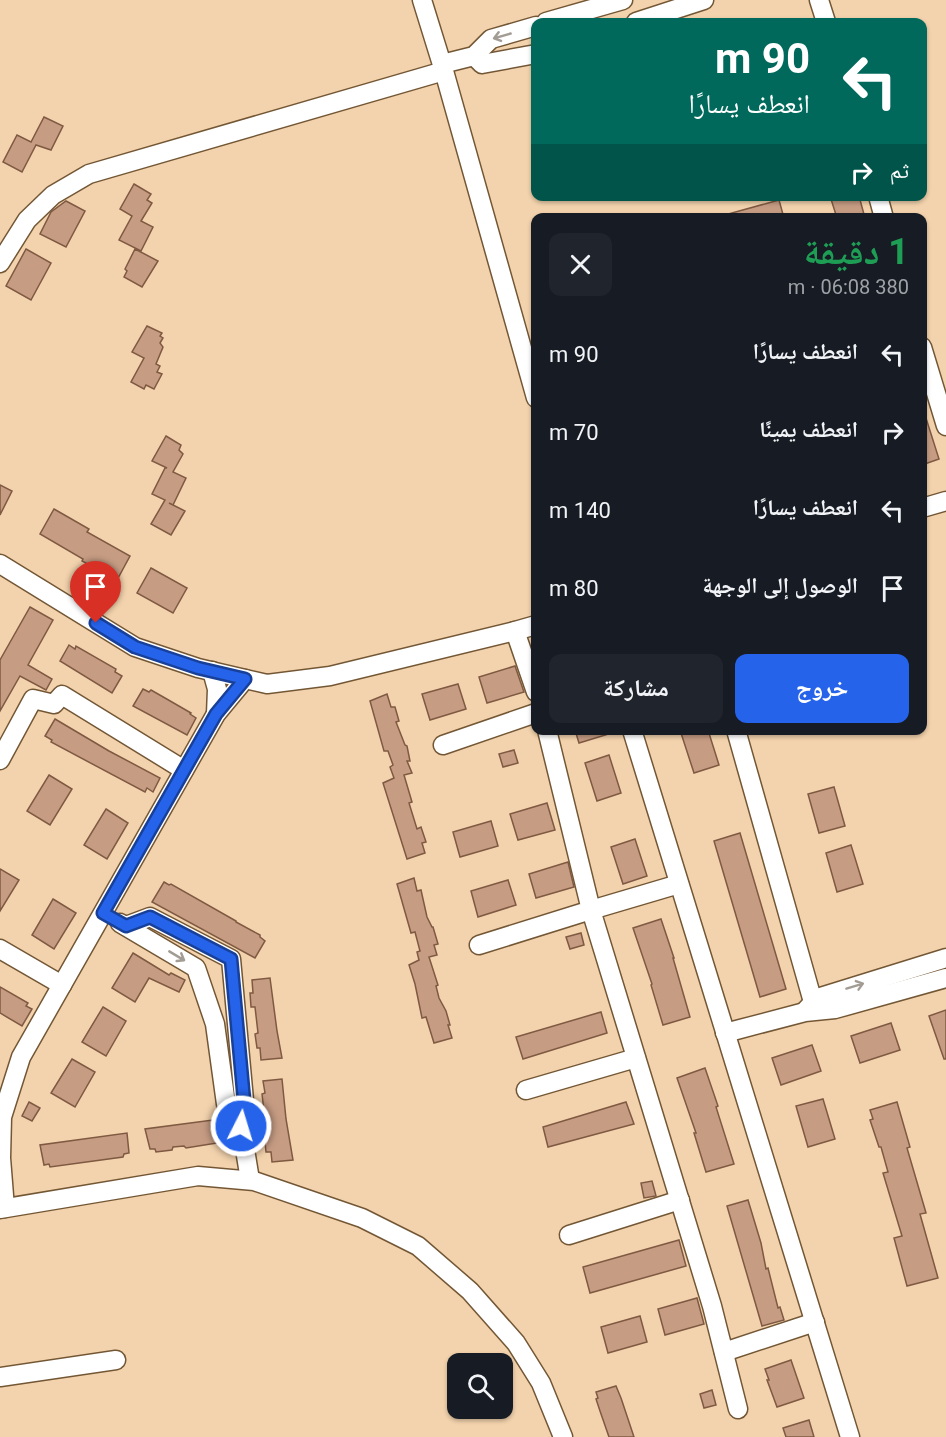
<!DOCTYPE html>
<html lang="ar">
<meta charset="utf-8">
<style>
body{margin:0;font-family:Roboto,"Noto Naskh Arabic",sans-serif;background:#20242c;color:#f1f3f6;direction:rtl;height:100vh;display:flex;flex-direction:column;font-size:22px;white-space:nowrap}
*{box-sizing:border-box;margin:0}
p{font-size:20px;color:#9ea1a6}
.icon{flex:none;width:33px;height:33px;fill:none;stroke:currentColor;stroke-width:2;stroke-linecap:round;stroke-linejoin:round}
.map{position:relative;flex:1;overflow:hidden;direction:ltr}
.details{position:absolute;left:531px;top:213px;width:396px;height:522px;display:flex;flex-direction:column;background:#171b24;border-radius:12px;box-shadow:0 2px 4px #0004;direction:rtl}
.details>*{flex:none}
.hud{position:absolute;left:531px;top:18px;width:396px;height:183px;border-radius:12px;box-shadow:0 2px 4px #0004;direction:rtl;background:#00695c;color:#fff;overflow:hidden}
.tools{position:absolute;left:447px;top:1353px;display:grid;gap:12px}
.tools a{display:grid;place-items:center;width:66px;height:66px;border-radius:12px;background:#171b24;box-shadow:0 2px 4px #0004;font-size:30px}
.pin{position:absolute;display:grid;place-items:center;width:51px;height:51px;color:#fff;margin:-62px -26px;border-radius:50% 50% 50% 0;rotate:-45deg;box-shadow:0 0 6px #0007}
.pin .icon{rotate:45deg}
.me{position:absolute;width:66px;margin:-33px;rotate:5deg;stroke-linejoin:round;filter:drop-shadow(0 0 4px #0008)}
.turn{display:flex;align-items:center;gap:21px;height:126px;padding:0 18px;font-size:27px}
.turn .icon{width:78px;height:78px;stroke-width:2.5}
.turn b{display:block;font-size:42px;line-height:51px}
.then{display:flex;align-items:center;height:57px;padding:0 18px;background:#0003;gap:12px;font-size:22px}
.round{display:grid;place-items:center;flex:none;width:63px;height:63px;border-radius:12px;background:#20242c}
.head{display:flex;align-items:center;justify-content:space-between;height:102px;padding:0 18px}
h1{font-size:36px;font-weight:700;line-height:45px;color:#1e9e55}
.button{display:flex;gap:12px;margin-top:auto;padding:12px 18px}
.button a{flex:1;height:69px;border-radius:12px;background:#2563eb;color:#fff;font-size:24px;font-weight:700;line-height:69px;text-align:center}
.button a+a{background:#20242c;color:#f1f3f6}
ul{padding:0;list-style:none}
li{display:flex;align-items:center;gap:18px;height:78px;padding:0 18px}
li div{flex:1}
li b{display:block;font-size:22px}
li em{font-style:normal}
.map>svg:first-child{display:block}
.building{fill:#c69c83;stroke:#7f5942;stroke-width:1.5}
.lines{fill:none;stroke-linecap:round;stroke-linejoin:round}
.minor-casing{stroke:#735735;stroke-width:21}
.minor{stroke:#fff;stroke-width:18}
.oneway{stroke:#a29c94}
.route-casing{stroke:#184099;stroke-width:15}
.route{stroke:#2563eb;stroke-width:10}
</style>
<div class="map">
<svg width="946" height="1437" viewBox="0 0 946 1437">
<rect width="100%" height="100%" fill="#f3d3ad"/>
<!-- building -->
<g class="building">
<polygon points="44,117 63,126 51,150 36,145 22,172 3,162 17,135 31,142"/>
<polygon points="134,184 151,194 147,200 152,203 141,221 153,227 141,251 119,240 132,216 120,209"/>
<polygon points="830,196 859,196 865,218 837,218"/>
<polygon points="779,200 784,218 728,218 728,214"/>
<polygon points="66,201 85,211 66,247 40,234 51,212"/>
<polygon points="26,249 51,263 31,300 6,286"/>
<polygon points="135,249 158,261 142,287 124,277 127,271 125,269"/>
<polygon points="147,326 162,333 160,336 163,338 160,343 163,347 156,364 160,366 157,372 162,374 154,389 146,385 144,389 131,382 144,358 132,352"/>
<polygon points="922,415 925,415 939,459 922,465"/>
<polygon points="166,436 181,445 179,450 183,454 173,472 186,478 173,505 169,503 185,511 171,535 151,524 165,500 152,494 165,468 167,468 152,461"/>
<polygon points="0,485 12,491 0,515"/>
<polygon points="54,509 89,529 87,532 130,556 117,580 82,561 83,559 40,534"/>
<polygon points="151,568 187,588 173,613 137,593"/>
<polygon points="30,607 53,620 28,665 52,679 46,690 20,676 0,711 0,660"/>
<polygon points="69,645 75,649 76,646 116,669 115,672 122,676 112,693 60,661"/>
<polygon points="515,666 524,692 487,703 479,677"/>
<polygon points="458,684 466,709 430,720 422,694"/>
<polygon points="143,689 149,692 151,690 165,698 191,713 190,714 196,718 187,735 133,706"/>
<polygon points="387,694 391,707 395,707 399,721 396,722 405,745 407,746 410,761 407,761 412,773 404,775 412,802 409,803 417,829 421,827 426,842 422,843 425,853 407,859 383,783 394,778 390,767 393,765 388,751 384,751 370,701"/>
<polygon points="55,719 109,751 160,778 153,792 147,788 145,792 51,742 52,740 45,736"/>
<polygon points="575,730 612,730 612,733 579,743"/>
<polygon points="680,730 708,730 719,765 694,773"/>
<polygon points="514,750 518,763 503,767 499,754"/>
<polygon points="609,755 621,793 597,801 585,763"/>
<polygon points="49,775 72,789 50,825 27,811"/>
<polygon points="834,787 845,826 819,833 808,794"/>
<polygon points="547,803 555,830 518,840 510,814"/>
<polygon points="106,809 128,823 107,859 84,845"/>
<polygon points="491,821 498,846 460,857 453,832"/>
<polygon points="740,833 786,989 760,997 714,841"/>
<polygon points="635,839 647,876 623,884 611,847"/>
<polygon points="851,845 863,884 837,892 826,853"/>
<polygon points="568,862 574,887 536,898 529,874"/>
<polygon points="0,869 19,880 0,911"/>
<polygon points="414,878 417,891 421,890 427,917 432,927 433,927 438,944 434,945 437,955 429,957 438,985 436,986 439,998 446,1011 450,1025 448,1025 452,1038 434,1043 426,1017 422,1018 415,984 409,965 419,960 417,952 420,951 415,932 411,933 397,884"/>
<polygon points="508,880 516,905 478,917 471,891"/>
<polygon points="164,882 169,885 171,884 236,921 236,922 260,935 260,937 265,941 255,958 152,902"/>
<polygon points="53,899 76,913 54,949 32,935"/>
<polygon points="661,919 674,958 673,958 690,1017 663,1025 651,985 652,984 633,928"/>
<polygon points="581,933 584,945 570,949 566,937"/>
<polygon points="133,953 169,975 171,973 185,980 179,992 149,978 135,1002 112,988"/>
<polygon points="270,978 277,1031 282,1058 261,1060 260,1048 257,1048 255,1034 258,1033 255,1007 251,1007 250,993 253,993 252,980"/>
<polygon points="0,987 28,1003 26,1006 32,1009 22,1026 0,1013"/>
<polygon points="103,1007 126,1021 106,1056 82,1042"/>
<polygon points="946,1010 946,1059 944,1059 929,1016"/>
<polygon points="601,1012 607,1033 523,1059 516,1037"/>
<polygon points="891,1023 900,1050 860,1063 851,1036"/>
<polygon points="812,1045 821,1071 781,1085 772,1058"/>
<polygon points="72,1059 95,1072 75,1107 51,1093"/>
<polygon points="705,1068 718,1106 716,1107 734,1164 706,1172 694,1133 696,1133 677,1078"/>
<polygon points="282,1079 286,1119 293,1160 272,1162 271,1152 266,1152 264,1133 268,1132 268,1121 266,1111 264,1111 262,1094 265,1093 263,1081"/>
<polygon points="823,1099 835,1139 808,1147 796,1106"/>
<polygon points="29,1102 40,1108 32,1121 22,1116"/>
<polygon points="626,1102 634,1124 548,1147 543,1127"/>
<polygon points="897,1102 910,1147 907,1148 926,1213 920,1214 938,1278 907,1286 894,1238 902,1236 883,1173 888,1172 881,1147 879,1147 870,1120 873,1119 870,1110"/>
<polygon points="228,1118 232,1138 230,1138 229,1141 186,1148 184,1146 173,1147 172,1150 156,1152 155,1149 150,1149 145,1129"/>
<polygon points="127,1133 129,1153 124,1154 123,1157 50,1167 49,1164 44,1165 40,1145"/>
<polygon points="652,1181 656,1196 644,1198 641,1183"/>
<polygon points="748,1200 761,1243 766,1269 768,1268 778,1308 780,1307 784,1320 762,1326 727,1206"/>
<polygon points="679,1240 686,1266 590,1293 583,1267"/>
<polygon points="697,1298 704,1324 665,1335 658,1309"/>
<polygon points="640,1316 647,1342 608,1353 601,1327"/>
<polygon points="791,1360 804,1398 777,1407 767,1380 769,1380 765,1369"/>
<polygon points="616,1386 621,1398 634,1437 609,1437 600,1411 596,1399 598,1398 596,1392"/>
<polygon points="712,1390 716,1405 704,1408 700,1394"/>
<polygon points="809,1420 814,1437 786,1437 783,1428"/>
</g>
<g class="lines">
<defs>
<g id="minor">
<polyline points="422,0 444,71 536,398"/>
<polyline points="819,0 826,22"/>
<polyline points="546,22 623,0"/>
<polyline points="636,22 704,0"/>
<polyline points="474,56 482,64 536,54"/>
<polyline points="442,64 474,56 491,39 536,26"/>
<polyline points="878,196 884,218"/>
<polyline points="0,263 27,220 53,195 89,174 444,71"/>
<polyline points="922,347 946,426"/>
<polyline points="922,508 946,501"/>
<polyline points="0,564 135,647 198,668 267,684 330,676 515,631 536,625"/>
<polyline points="515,631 536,692"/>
<polyline points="212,671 217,689 216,714"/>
<polyline points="632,730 850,1437"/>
<polyline points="736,730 813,1002"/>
<polyline points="443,745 536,713"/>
<polyline points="0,760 33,699 54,704 62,695 184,770"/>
<polyline points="679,884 591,910 712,1306 738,1409"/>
<polyline points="120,923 196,968 215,1024 226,1104 238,1107"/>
<polyline points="126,926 150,917 231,959 244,1100 238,1107 250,1180"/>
<polyline points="479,945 591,910 547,730"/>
<polyline points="0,949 62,985"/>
<polyline points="806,1010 817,998 946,958"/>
<polyline points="725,1033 805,1012 835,1009 946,978"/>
<polyline points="526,1090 636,1058"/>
<polyline points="5,1208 1,1158 2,1117 21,1057 216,714 245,679"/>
<polyline points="0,1209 198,1176 254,1181 362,1218 418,1246 470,1291 516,1343 541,1383 563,1437"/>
<polyline points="569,1235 680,1200"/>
<polyline points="724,1352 815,1322"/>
<polyline points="0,1377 116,1360"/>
</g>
</defs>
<!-- minor casing -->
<use href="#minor" class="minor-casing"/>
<!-- minor -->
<use href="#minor" class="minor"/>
</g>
<!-- one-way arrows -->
<defs><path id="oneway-shaft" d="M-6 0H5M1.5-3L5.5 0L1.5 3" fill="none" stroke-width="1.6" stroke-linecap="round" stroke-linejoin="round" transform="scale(1.5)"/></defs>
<g class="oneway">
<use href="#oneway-shaft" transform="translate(502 36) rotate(164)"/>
<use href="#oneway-shaft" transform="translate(177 956) rotate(31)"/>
<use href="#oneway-shaft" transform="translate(855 986) rotate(-17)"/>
</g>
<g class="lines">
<defs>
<polyline id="route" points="96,623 135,647 198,668 245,679 216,714 103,913 126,926 150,917 231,959 244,1100 238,1107 241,1126"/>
</defs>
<!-- route casing -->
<use href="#route" class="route-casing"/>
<!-- route -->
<use href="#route" class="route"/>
</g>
</svg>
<div class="tools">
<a><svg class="icon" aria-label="search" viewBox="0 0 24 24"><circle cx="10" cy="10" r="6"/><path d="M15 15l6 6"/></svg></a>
</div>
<div class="pin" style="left:96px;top:623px;background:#d93025"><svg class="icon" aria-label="arrive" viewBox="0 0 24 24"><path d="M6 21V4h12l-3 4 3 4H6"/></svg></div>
<svg class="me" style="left:241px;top:1126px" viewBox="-20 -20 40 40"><circle r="17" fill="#2563eb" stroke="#fff" stroke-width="3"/><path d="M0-11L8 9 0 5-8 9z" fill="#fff"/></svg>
<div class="hud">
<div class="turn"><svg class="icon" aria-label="left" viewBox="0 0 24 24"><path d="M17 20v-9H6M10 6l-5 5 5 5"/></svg><div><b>90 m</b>انعطف يسارًا</div></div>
<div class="then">ثم<svg class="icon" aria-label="right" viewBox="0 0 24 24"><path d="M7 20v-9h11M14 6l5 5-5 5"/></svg></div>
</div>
<section class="details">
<div class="head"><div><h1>1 دقيقة</h1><p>380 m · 06:08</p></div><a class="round"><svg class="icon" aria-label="close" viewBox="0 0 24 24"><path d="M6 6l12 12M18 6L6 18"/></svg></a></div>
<ul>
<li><svg class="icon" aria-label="left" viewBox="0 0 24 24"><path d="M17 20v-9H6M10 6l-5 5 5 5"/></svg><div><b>انعطف يسارًا</b></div><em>90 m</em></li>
<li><svg class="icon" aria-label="right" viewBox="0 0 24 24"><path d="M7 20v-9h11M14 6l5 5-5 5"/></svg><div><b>انعطف يمينًا</b></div><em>70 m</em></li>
<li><svg class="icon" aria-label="left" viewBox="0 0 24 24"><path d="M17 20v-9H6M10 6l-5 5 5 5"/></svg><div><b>انعطف يسارًا</b></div><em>140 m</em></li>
<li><svg class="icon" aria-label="arrive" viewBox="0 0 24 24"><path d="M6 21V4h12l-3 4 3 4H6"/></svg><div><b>الوصول إلى الوجهة</b></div><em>80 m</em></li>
</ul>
<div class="button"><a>خروج</a><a>مشاركة</a></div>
</section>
</div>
